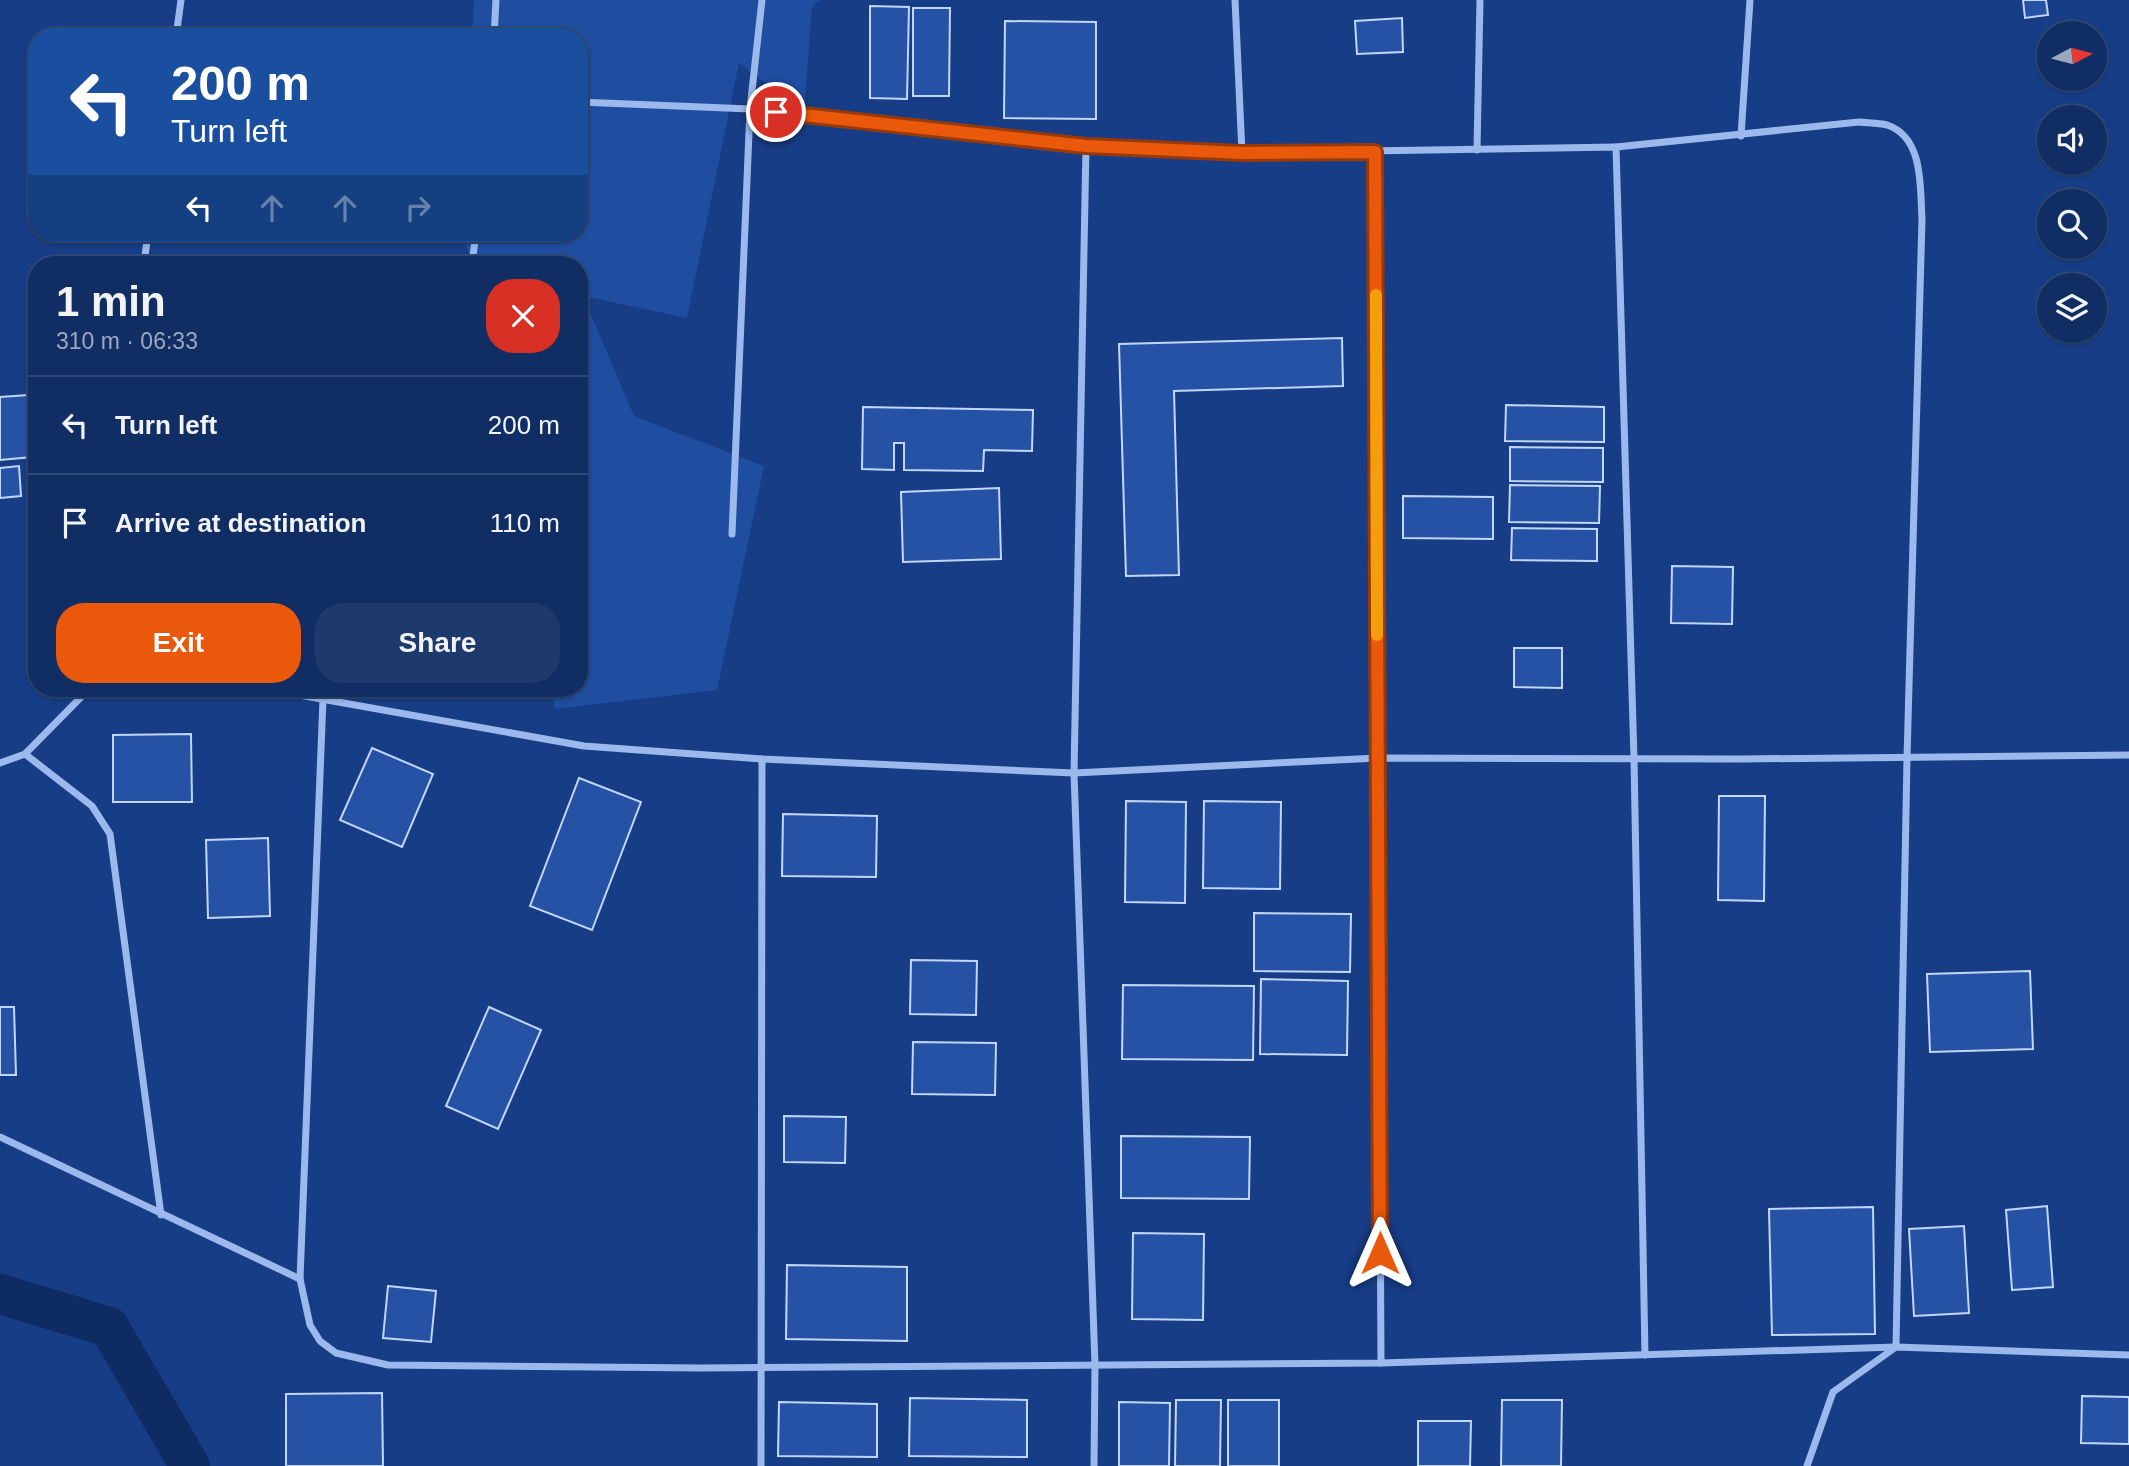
<!DOCTYPE html>
<meta charset="utf-8">
<style>
body{margin:0;font-family:Helvetica,sans-serif;background:#1e3a6d;color:#f1f3f6;height:100vh;display:flex;flex-direction:column;font-size:26px;white-space:nowrap}
*{box-sizing:border-box;margin:0}
p{font-size:23px;color:#9ca8bf}
.icon{flex:none;width:38px;height:38px;fill:none;stroke:currentColor;stroke-width:2;stroke-linecap:round;stroke-linejoin:round}
.map{position:relative;flex:1;overflow:hidden}
.drawer{position:absolute;left:28px;top:256px;width:560px;height:441px;display:flex;flex-direction:column;background:#112e64;border-radius:28px;box-shadow:0 2px 5px #0004,0 0 0 2px #304a78}
.drawer>*{flex:none}
.hud{position:absolute;left:28px;top:28px;width:560px;height:214px;border-radius:28px;box-shadow:0 2px 5px #0004,0 0 0 2px #304a78;background:#1a4fa0;color:#fff;overflow:hidden}
.needle{width:46px;rotate:83deg}
.tools{position:absolute;left:2037px;top:21px;display:grid;gap:14px}
.tools a{display:grid;place-items:center;width:70px;height:70px;border-radius:50%;background:#112e64;box-shadow:0 2px 5px #0004,0 0 0 2px #304a78;font-size:35px}
.pin{position:absolute;display:grid;place-items:center;width:60px;height:60px;color:#fff;margin:-30px;border:4px solid #fff;border-radius:50%;box-shadow:0 2px 7px #0007}
.me{position:absolute;width:77px;margin:-38px;rotate:0deg;stroke-linejoin:round;filter:drop-shadow(0 0 5px #0008)}
.turn{display:flex;align-items:center;gap:24px;height:147px;padding:0 28px;font-size:32px}
.turn .icon{width:91px;height:91px;stroke-width:2.5}
.turn b{display:block;font-size:49px;line-height:60px}
.lanes{display:flex;align-items:center;height:66px;padding:0 28px;background:#0003;justify-content:center;gap:35px;direction:ltr}
.lanes .off{opacity:.35}
.round{display:grid;place-items:center;flex:none;width:74px;height:74px;border-radius:28px;background:#1e3a6d}
.head{display:flex;align-items:center;justify-content:space-between;height:119px;padding:0 28px}
h1{font-size:42px;font-weight:700;line-height:52px}
.button{display:flex;gap:14px;margin-top:auto;padding:14px 28px}
.button a{flex:1;height:80px;border-radius:28px;background:#ea580c;color:#fff;font-size:28px;font-weight:700;line-height:80px;text-align:center}
.button a+a{background:#1e3a6d;color:#f1f3f6}
ul{padding:0;list-style:none}
li{display:flex;align-items:center;gap:21px;height:98px;padding:0 28px;border-top:2px solid #304a78}
li div{flex:1}
li b{display:block;font-size:26px}
li em{font-style:normal}
.map>svg:first-child{display:block}
.green{fill:#1f4d9f}
.lines{fill:none;stroke-linecap:round;stroke-linejoin:round}
.canal{stroke:#0f2b63;stroke-width:40}
.building{fill:#2552a4;stroke:#c2d6fa;stroke-width:2}
.street{stroke:#9cb9ed;stroke-width:7}
.route-casing{stroke:#983908;stroke-width:18}
.route{stroke:#ea580c;stroke-width:12}
.slow{stroke:#f59e0b;stroke-width:12}
</style>
<div class="map">
<svg width="2129" height="1466" viewBox="0 0 2129 1466">
<rect width="100%" height="100%" fill="#173d86"/>
<!-- green -->
<polygon class="green" points="474,0 821,0 812,7 804,112 739,63 687,318 583,296 634,416 764,466 717,690 555,709 553,688 579,688 579,264 471,264 464,233 579,233 579,37 472,37"/>
<g class="lines">
<!-- canal -->
<polyline class="canal" points="0,1294 109,1327 190,1466"/>
</g>
<!-- building -->
<g class="building">
<polygon points="2023,0 2046,0 2048,15 2025,18"/>
<polygon points="870,6 909,7 907,99 870,98"/>
<polygon points="913,8 950,8 949,96 913,96"/>
<polygon points="1402,18 1403,52 1357,54 1355,21"/>
<polygon points="1005,21 1096,22 1096,119 1004,118"/>
<polygon points="1342,338 1343,386 1174,391 1179,575 1126,576 1119,344"/>
<polygon points="28,395 32,457 0,460 0,397"/>
<polygon points="1506,405 1604,407 1604,442 1505,441"/>
<polygon points="863,407 1033,410 1032,451 984,450 983,471 904,470 904,443 894,443 894,470 862,469"/>
<polygon points="1510,447 1603,448 1603,482 1510,481"/>
<polygon points="19,466 21,496 0,498 0,468"/>
<polygon points="1510,485 1600,486 1599,523 1509,522"/>
<polygon points="999,488 1001,559 903,562 901,492"/>
<polygon points="1403,496 1493,497 1493,539 1403,538"/>
<polygon points="1512,528 1597,529 1597,561 1511,560"/>
<polygon points="1672,566 1733,567 1732,624 1671,623"/>
<polygon points="1514,648 1562,648 1562,688 1514,687"/>
<polygon points="191,734 192,802 113,802 113,735"/>
<polygon points="372,748 433,774 402,847 340,820"/>
<polygon points="579,778 641,802 592,930 530,906"/>
<polygon points="1719,796 1765,796 1764,901 1718,900"/>
<polygon points="1126,801 1186,802 1185,903 1125,902"/>
<polygon points="1204,801 1281,802 1280,889 1203,888"/>
<polygon points="783,814 877,816 876,877 782,876"/>
<polygon points="268,838 270,916 208,918 206,840"/>
<polygon points="1254,913 1351,914 1350,972 1254,971"/>
<polygon points="911,960 977,961 976,1015 910,1014"/>
<polygon points="2030,971 2033,1049 1930,1052 1927,974"/>
<polygon points="1261,979 1348,981 1347,1055 1260,1054"/>
<polygon points="1123,985 1254,986 1253,1060 1122,1059"/>
<polygon points="0,1007 14,1007 16,1075 0,1075"/>
<polygon points="489,1007 541,1030 498,1129 446,1106"/>
<polygon points="913,1042 996,1043 995,1095 912,1094"/>
<polygon points="784,1116 846,1117 845,1163 784,1162"/>
<polygon points="1121,1136 1250,1137 1249,1199 1121,1198"/>
<polygon points="2047,1206 2053,1287 2012,1290 2006,1210"/>
<polygon points="1873,1207 1875,1334 1772,1335 1769,1209"/>
<polygon points="1964,1226 1969,1313 1914,1316 1909,1229"/>
<polygon points="1133,1233 1204,1234 1203,1320 1132,1319"/>
<polygon points="787,1265 907,1267 907,1341 786,1339"/>
<polygon points="388,1286 436,1291 431,1342 383,1338"/>
<polygon points="382,1393 383,1466 286,1466 286,1394"/>
<polygon points="2082,1396 2129,1397 2129,1444 2081,1443"/>
<polygon points="910,1398 1027,1400 1027,1457 909,1456"/>
<polygon points="1176,1400 1221,1400 1220,1466 1175,1466"/>
<rect x="1228" y="1400" width="51" height="66"/>
<polygon points="1502,1400 1562,1400 1561,1466 1501,1466"/>
<polygon points="779,1402 877,1404 877,1457 778,1456"/>
<polygon points="1119,1402 1170,1403 1169,1466 1119,1466"/>
<polygon points="1418,1421 1471,1421 1470,1466 1418,1466"/>
</g>
<g class="lines">
<!-- street -->
<g class="street">
<polyline points="176,37 181,0"/>
<polyline points="494,37 496,0"/>
<polyline points="579,102 750,109 1086,146 1242,153 1235,0"/>
<polyline points="1741,136 1750,0"/>
<polyline points="1086,146 1074,773 1095,1365 1094,1466"/>
<path d="M1616,147L1859,122C1868,123 1878,123 1887,125C1924,137 1920,188 1922,219L1907,758L1896,1347L1833,1392L1807,1466"/>
<polyline points="1477,150 1480,0"/>
<polyline points="1375,152 1381,1363"/>
<polyline points="1242,153 1616,147 1634,759 1645,1355"/>
<polyline points="144,264 148,233"/>
<polyline points="472,264 476,233"/>
<polyline points="732,534 750,109 762,0"/>
<polyline points="260,688 584,746 762,759 1074,773 1378,758 1742,759 2129,755"/>
<polyline points="323,699 300,1279 310,1325 320,1341 336,1353 388,1365 701,1368 1381,1363 1896,1347 2129,1355"/>
<polyline points="25,754 92,806 110,834 161,1215"/>
<polyline points="0,763 25,754 90,688"/>
<polyline points="0,1137 300,1279"/>
<polyline points="761,1466 762,759"/>
</g>
</g>
<g class="lines">
<defs>
<polyline id="route" points="776,112 1086,146 1242,153 1375,152 1380,1253"/>
</defs>
<!-- route casing -->
<use href="#route" class="route-casing"/>
<!-- route -->
<use href="#route" class="route"/>
<!-- slow -->
<polyline class="slow" points="1376,295 1377,635"/>
</g>
</svg>
<div class="tools">
<a><svg class="needle" viewBox="-14 -14 28 28"><path d="M0-13l5 13h-10z" fill="#e53935"/><path d="M0 13l5-13h-10z" fill="#9ca8bf"/></svg></a>
<a><svg class="icon" aria-label="sound" viewBox="0 0 24 24"><path d="M4 9h4l5-4v14l-5-4H4zM17 9q2 3 0 6"/></svg></a>
<a><svg class="icon" aria-label="search" viewBox="0 0 24 24"><circle cx="10" cy="10" r="6"/><path d="M15 15l6 6"/></svg></a>
<a><svg class="icon" aria-label="layers" viewBox="0 0 24 24"><path d="M12 4l9 5-9 5-9-5zM3 14l9 5 9-5"/></svg></a>
</div>
<div class="pin" style="left:776px;top:112px;background:#d93025"><svg class="icon" aria-label="arrive" viewBox="0 0 24 24"><path d="M6 21V4h12l-3 4 3 4H6"/></svg></div>
<svg class="me" style="left:1380px;top:1253px" viewBox="-20 -20 40 40"><path d="M0-17L14 15 0 8-14 15z" fill="#ea580c" stroke="#fff" stroke-width="4"/></svg>
<div class="hud">
<div class="turn"><svg class="icon" aria-label="left" viewBox="0 0 24 24"><path d="M17 20v-9H6M10 6l-5 5 5 5"/></svg><div><b>200 m</b>Turn left</div></div>
<div class="lanes"><svg class="icon" aria-label="left" viewBox="0 0 24 24"><path d="M17 20v-9H6M10 6l-5 5 5 5"/></svg><svg class="icon off" aria-label="ahead" viewBox="0 0 24 24"><path d="M12 20V5M6 11l6-6 6 6"/></svg><svg class="icon off" aria-label="ahead" viewBox="0 0 24 24"><path d="M12 20V5M6 11l6-6 6 6"/></svg><svg class="icon off" aria-label="right" viewBox="0 0 24 24"><path d="M7 20v-9h11M14 6l5 5-5 5"/></svg></div>
</div>
<section class="drawer">
<div class="head"><div><h1>1 min</h1><p>310 m · 06:33</p></div><a class="round" style="background:#d93025;color:#fff"><svg class="icon" aria-label="close" viewBox="0 0 24 24"><path d="M6 6l12 12M18 6L6 18"/></svg></a></div>
<ul>
<li><svg class="icon" aria-label="left" viewBox="0 0 24 24"><path d="M17 20v-9H6M10 6l-5 5 5 5"/></svg><div><b>Turn left</b></div><em>200 m</em></li>
<li><svg class="icon" aria-label="arrive" viewBox="0 0 24 24"><path d="M6 21V4h12l-3 4 3 4H6"/></svg><div><b>Arrive at destination</b></div><em>110 m</em></li>
</ul>
<div class="button"><a>Exit</a><a>Share</a></div>
</section>
</div>
